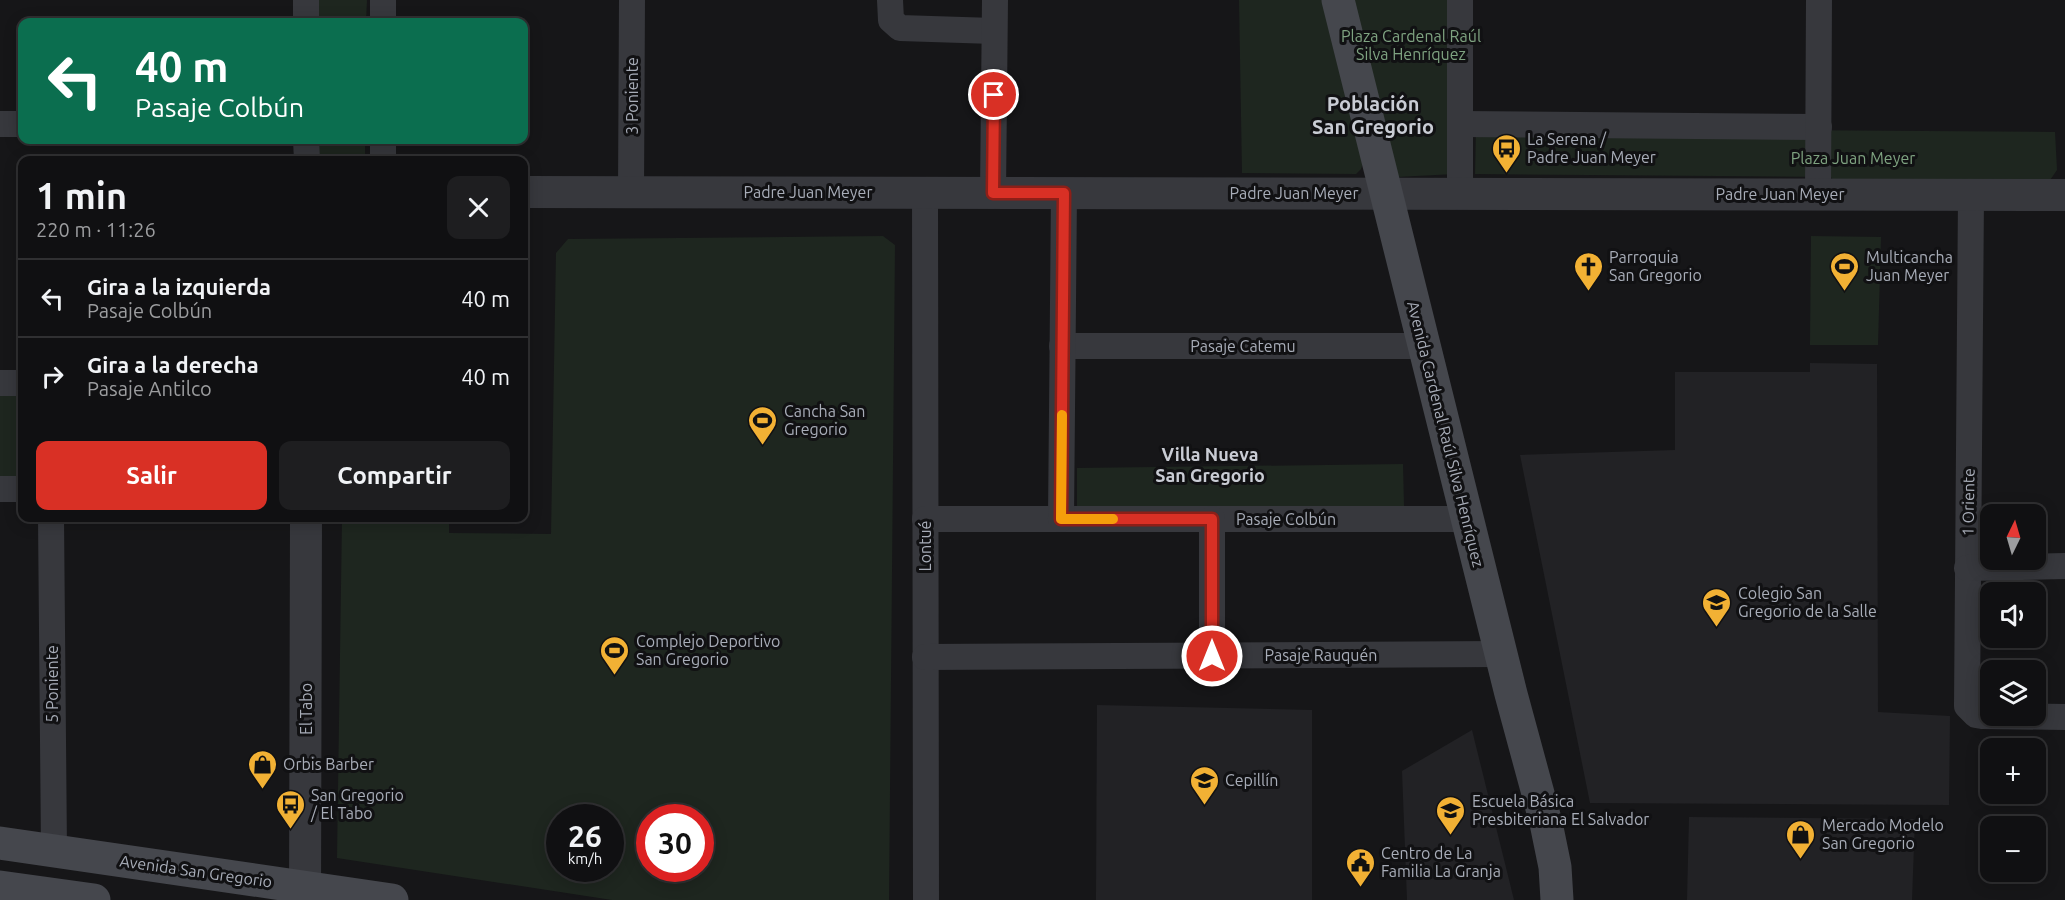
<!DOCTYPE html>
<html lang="es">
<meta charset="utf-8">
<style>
body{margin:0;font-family:Ubuntu,sans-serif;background:#1e1e20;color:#f1f3f6;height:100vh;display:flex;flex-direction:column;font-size:22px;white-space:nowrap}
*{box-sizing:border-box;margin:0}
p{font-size:20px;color:#9c9d9f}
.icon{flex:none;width:33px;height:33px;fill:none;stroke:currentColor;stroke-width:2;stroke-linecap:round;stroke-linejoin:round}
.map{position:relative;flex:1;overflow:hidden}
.panel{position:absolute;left:18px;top:156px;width:510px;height:366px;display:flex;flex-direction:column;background:#101012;border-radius:12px;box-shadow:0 3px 15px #0003,0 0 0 2px #303032}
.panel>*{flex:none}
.hud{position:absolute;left:18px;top:18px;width:510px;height:126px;border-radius:12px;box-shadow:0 3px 15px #0003,0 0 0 2px #303032;background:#0b6e4f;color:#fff;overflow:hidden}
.needle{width:39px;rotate:5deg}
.controls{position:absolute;left:1980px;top:504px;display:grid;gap:12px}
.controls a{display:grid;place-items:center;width:66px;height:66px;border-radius:12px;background:#101012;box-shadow:0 3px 15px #0003,0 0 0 2px #303032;font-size:30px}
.speed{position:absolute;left:546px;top:804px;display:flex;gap:12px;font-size:30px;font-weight:700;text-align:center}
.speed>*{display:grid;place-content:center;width:78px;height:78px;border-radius:50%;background:#101012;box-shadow:0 3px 15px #0003,0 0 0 2px #303032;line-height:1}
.speed small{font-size:15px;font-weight:400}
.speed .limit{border:9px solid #d22;background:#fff;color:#111}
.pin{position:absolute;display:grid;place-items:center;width:51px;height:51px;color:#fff;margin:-26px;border:3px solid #fff;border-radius:50%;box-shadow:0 2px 6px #0007}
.me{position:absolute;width:66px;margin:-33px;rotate:0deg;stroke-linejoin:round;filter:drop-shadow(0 0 4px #0008)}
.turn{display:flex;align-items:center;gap:21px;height:126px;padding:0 18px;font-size:27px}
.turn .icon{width:78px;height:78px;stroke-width:2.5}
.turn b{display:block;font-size:42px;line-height:51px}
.round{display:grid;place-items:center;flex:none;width:63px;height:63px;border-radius:12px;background:#1e1e20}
.head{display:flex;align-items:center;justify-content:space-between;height:102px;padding:0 18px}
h1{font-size:36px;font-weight:700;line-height:45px}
.action{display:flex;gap:12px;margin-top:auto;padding:12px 18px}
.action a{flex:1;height:69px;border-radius:12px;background:#d93025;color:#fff;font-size:24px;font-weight:700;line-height:69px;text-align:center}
.action a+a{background:#1e1e20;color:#f1f3f6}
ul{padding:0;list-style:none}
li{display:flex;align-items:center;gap:18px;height:78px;padding:0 18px;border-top:2px solid #303032}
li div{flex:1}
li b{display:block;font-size:22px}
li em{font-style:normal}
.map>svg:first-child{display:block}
.built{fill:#222225}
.green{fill:#1e261f;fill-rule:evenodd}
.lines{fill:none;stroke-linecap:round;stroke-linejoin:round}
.minor{stroke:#37383d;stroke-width:26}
.tertiary{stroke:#37383d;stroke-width:32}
.secondary{stroke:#45474d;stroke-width:33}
.route-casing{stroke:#8d1f18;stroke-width:15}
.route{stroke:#d93025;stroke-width:10}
.slow{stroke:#f59e0b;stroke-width:10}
.labels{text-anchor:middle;stroke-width:6;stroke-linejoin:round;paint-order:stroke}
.park-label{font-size:16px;fill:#7fa381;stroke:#111113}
.street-label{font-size:16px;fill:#a8adb8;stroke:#111113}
.poi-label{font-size:16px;fill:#a8adb8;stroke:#111113;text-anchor:start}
.neighbourhood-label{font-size:18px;font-weight:bold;fill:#c9ccd4;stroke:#111113}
.quarter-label{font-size:20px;font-weight:bold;fill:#c9ccd4;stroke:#111113}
</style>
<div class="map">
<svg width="2065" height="900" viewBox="0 0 2065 900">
<rect width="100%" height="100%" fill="#161618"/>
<!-- built -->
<g class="built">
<polygon points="1810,363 1877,364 1878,712 1950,716 1949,805 1590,803 1520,455 1675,450 1675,372 1810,372"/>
<polygon points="1097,705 1312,710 1312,900 1096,900"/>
<polygon points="1472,730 1514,900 1407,900 1402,771"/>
<polygon points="1689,817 1915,819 1912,900 1687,900"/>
</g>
<!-- green -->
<g class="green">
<polygon points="317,0 367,0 366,22 317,22"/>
<polygon points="1239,0 1324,0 1365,157 1361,169 1356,174 1242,173"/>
<polygon points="1354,0 1455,0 1455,174 1397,177"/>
<polygon points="1476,128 2055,132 2057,170 2048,183 1836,186 1831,177 1475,174"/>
<polygon points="317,140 365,140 365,160 316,160"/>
<path d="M883,236L895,245L889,900H612L337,858L342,518H449V533L551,534L556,253L568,239ZM560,818H610V868H560ZM650,818H700V868H650Z"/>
<polygon points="1811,236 1881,237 1878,345 1810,345"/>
<rect x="0" y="394" width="22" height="85"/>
<polygon points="1403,464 1404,506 1077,509 1077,468"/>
</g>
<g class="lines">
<!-- minor -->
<g class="minor">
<polyline points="306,0 306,22"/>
<polyline points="383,0 383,22"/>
<polyline points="890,0 891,20 900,28 994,31"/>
<polyline points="0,124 22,124"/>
<polyline points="1460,124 1819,127"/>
<polyline points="306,140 307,160"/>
<polyline points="383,140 383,160"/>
<polyline points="631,192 632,0"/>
<polyline points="925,193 926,900"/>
<polyline points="993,193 995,0"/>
<polyline points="1460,194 1460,0"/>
<polyline points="1818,195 1819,0"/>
<polyline points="1971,195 1967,706 1976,715 1982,716 2065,717"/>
<polyline points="1062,346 1424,346"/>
<polyline points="0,383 22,383"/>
<polyline points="0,489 22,489"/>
<polyline points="51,518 54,851"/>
<polyline points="925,519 1468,519"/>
<polyline points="1061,519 1064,193"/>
<polyline points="1967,568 2065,566"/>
<polyline points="1212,656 1212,519"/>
<polyline points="925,657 1501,654"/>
</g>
<!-- tertiary -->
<g class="tertiary">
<polyline points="524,192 2065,195"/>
<polyline points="305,900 306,518"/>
</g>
<!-- secondary -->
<g class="secondary">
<polyline points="1338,0 1511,694 1546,823 1555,867 1557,900"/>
<polyline points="0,843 392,900"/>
<polyline points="0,887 94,900"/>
</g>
</g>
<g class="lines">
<defs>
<polyline id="route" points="994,95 993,193 1064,193 1061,519 1212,519 1212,656"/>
</defs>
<!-- route casing -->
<use href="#route" class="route-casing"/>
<!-- route -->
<use href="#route" class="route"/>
<!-- slow -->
<polyline class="slow" points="1062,415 1061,519 1113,519"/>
</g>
<!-- icons -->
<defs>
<symbol id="bus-pin" viewBox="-11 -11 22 30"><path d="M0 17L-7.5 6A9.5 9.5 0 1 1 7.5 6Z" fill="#f2b134" stroke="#111113"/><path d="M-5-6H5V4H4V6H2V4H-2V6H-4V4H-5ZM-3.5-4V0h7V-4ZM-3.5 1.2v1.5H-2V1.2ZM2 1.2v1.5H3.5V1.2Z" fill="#111"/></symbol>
<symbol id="church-pin" viewBox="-11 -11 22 30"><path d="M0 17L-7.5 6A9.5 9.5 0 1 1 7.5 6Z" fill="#f2b134" stroke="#111113"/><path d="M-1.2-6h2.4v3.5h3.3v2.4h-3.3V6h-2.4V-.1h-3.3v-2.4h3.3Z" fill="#111"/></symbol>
<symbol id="stadium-pin" viewBox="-11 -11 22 30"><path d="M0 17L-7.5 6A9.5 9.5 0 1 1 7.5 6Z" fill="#f2b134" stroke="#111113"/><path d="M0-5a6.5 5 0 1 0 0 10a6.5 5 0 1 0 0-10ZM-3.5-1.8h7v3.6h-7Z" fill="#111"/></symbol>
<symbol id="school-pin" viewBox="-11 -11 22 30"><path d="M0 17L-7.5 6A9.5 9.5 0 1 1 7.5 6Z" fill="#f2b134" stroke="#111113"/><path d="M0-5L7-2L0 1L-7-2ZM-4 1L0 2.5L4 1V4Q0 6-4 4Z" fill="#111"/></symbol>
<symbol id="shop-pin" viewBox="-11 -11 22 30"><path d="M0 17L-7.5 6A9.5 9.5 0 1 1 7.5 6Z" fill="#f2b134" stroke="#111113"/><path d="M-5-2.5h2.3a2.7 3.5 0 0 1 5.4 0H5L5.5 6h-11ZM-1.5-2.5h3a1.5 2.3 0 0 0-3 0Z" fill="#111"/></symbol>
<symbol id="civic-pin" viewBox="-11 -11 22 30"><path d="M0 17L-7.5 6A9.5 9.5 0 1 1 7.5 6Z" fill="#f2b134" stroke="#111113"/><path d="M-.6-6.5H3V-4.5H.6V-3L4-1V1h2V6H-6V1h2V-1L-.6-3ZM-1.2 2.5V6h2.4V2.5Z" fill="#111"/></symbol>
</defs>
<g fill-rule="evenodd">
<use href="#bus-pin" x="1490" y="132" width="33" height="45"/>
<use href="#church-pin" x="1572" y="250" width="33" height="45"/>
<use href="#stadium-pin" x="1828" y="250" width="33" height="45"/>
<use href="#stadium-pin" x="746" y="404" width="33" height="45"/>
<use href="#school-pin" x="1700" y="586" width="33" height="45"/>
<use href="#stadium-pin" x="598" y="634" width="33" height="45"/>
<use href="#shop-pin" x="246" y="748" width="33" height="45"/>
<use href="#school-pin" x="1188" y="764" width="33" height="45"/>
<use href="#bus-pin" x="274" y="788" width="33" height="45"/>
<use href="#school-pin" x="1434" y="794" width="33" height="45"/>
<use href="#shop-pin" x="1784" y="818" width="33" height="45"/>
<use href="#civic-pin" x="1344" y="846" width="33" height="45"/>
</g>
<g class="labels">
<!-- park labels -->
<g class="park-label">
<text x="1411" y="42">Plaza Cardenal Raúl<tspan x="1411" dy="18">Silva Henríquez</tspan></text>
<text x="1853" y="164">Plaza Juan Meyer</text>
</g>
<!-- street labels -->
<g class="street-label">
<text transform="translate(632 96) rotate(-90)" y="6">3 Poniente</text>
<text x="808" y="198">Padre Juan Meyer</text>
<text x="1294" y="199">Padre Juan Meyer</text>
<text x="1780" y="200">Padre Juan Meyer</text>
<text x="1243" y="352">Pasaje Catemu</text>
<text transform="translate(1446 434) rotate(76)" y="6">Avenida Cardenal Raúl Silva Henríquez</text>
<text transform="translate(1968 502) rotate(-89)" y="6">1 Oriente</text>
<text x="1286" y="525">Pasaje Colbún</text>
<text transform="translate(925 546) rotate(-90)" y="6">Lontué</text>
<text x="1321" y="661">Pasaje Rauquén</text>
<text transform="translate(52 684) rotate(-90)" y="6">5 Poniente</text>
<text transform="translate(306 709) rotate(-90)" y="6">El Tabo</text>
<text transform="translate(196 871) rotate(8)" y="6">Avenida San Gregorio</text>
</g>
<!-- poi labels -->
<g class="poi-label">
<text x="1527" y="145">La Serena /<tspan x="1527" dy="18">Padre Juan Meyer</tspan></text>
<text x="1609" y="263">Parroquia<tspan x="1609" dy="18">San Gregorio</tspan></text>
<text x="1866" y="263">Multicancha<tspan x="1866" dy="18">Juan Meyer</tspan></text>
<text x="784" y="417">Cancha San<tspan x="784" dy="18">Gregorio</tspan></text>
<text x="1738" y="599">Colegio San<tspan x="1738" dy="18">Gregorio de la Salle</tspan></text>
<text x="636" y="647">Complejo Deportivo<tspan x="636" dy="18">San Gregorio</tspan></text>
<text x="283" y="770">Orbis Barber</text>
<text x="1225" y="786">Cepillín</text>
<text x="311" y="801">San Gregorio<tspan x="311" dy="18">/ El Tabo</tspan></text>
<text x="1472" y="807">Escuela Básica<tspan x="1472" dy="18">Presbiteriana El Salvador</tspan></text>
<text x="1822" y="831">Mercado Modelo<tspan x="1822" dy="18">San Gregorio</tspan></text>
<text x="1381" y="859">Centro de La<tspan x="1381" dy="18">Familia La Granja</tspan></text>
</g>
<!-- neighbourhood labels -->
<g class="neighbourhood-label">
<text x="1210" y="461">Villa Nueva<tspan x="1210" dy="21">San Gregorio</tspan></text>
</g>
<!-- quarter labels -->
<g class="quarter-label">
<text x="1373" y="111">Población<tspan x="1373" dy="23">San Gregorio</tspan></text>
</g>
</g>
</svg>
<div class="controls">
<a><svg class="needle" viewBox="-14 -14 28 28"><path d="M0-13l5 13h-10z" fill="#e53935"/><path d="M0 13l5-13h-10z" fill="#9c9d9f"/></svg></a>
<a><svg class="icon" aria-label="sound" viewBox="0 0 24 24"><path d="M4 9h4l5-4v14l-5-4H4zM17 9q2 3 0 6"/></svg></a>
<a><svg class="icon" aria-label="layers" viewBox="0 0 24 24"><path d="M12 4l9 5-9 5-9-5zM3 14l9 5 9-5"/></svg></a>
<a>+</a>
<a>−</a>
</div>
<div class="speed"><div>26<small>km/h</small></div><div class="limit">30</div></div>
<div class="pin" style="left:994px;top:95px;background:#d93025"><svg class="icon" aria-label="arrive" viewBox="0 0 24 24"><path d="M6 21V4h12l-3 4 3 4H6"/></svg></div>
<svg class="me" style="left:1212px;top:656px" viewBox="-20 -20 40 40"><circle r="17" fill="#d93025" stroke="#fff" stroke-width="3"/><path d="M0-11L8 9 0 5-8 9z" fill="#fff"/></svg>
<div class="hud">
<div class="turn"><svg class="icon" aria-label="left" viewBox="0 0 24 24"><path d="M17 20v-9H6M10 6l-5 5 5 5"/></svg><div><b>40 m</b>Pasaje Colbún</div></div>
</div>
<section class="panel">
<div class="head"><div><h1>1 min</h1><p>220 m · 11:26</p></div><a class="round"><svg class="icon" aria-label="close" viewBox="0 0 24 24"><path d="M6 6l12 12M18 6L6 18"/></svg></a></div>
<ul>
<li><svg class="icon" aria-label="left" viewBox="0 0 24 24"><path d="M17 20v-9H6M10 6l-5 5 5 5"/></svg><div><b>Gira a la izquierda</b><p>Pasaje Colbún</p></div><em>40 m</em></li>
<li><svg class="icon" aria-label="right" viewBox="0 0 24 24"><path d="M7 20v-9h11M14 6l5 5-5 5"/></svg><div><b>Gira a la derecha</b><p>Pasaje Antilco</p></div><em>40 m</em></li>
</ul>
<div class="action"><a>Salir</a><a>Compartir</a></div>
</section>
</div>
